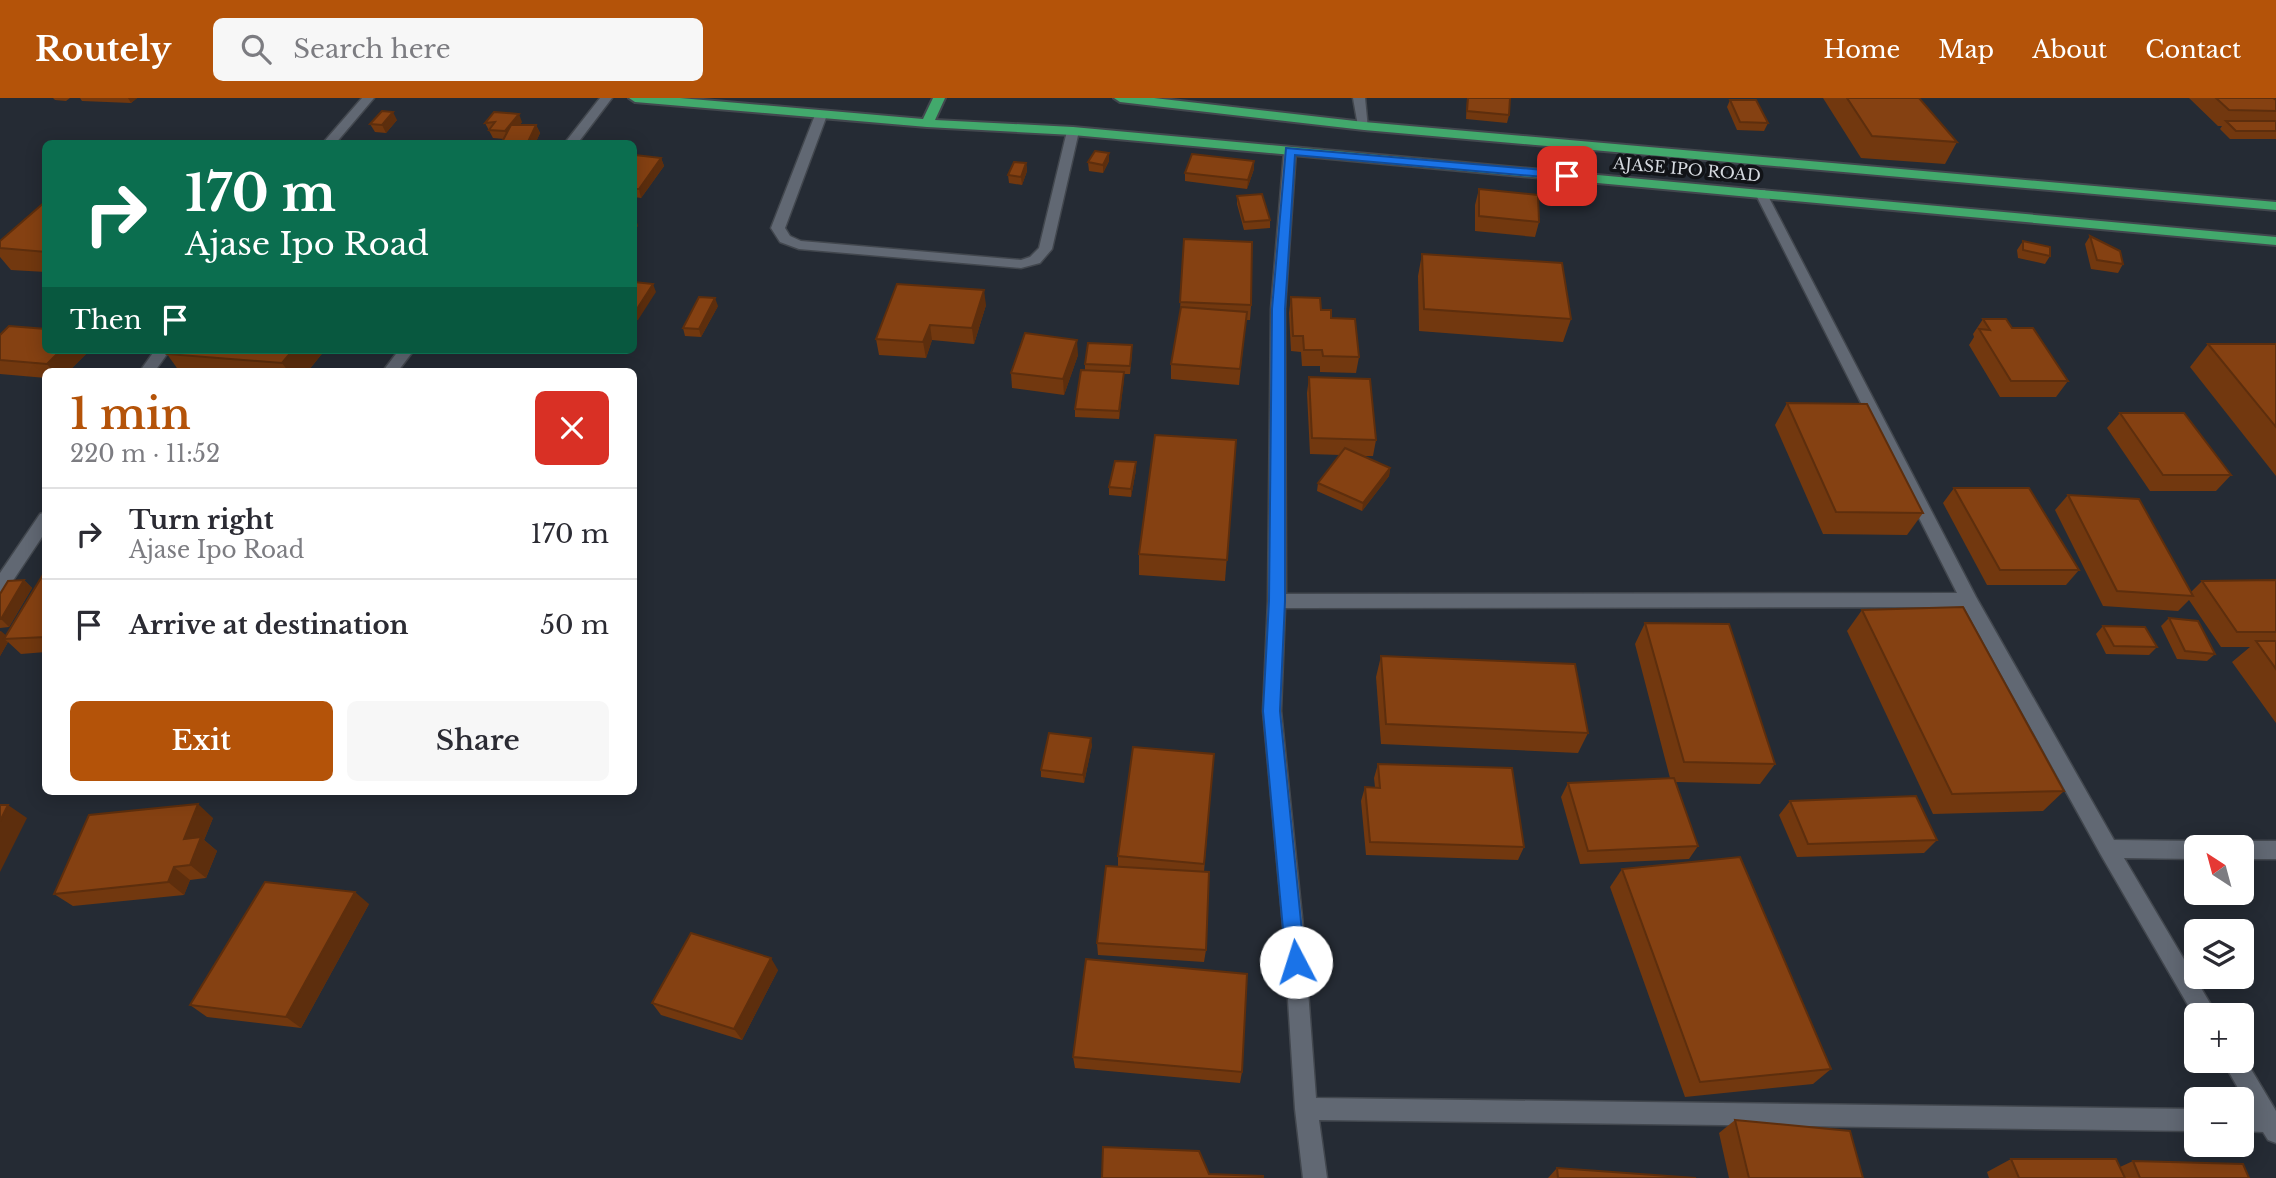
<!DOCTYPE html>
<meta charset="utf-8">
<style>
body{margin:0;font-family:"Libre Baskerville",serif;background:#f7f7f7;color:#2b2b33;height:100vh;display:flex;flex-direction:column;font-size:26px;white-space:nowrap}
*{box-sizing:border-box;margin:0}
p{font-size:23px;color:#7c7c81}
.icon{flex:none;width:38px;height:38px;fill:none;stroke:currentColor;stroke-width:2;stroke-linecap:round;stroke-linejoin:round}
.map{position:relative;flex:1;overflow:hidden}
.panel{position:absolute;left:42px;top:270px;width:595px;height:427px;display:flex;flex-direction:column;background:#fff;border-radius:10px;box-shadow:0 4px 18px #0003}
.panel>*{flex:none}
.banner{position:absolute;left:42px;top:42px;width:595px;height:214px;border-radius:10px;box-shadow:0 4px 18px #0003;background:#0b6e4f;color:#fff;overflow:hidden}
.needle{width:46px;rotate:324deg}
.fabs{position:absolute;left:2184px;top:737px;display:grid;gap:14px}
.fabs a{display:grid;place-items:center;width:70px;height:70px;border-radius:10px;background:#fff;box-shadow:0 4px 18px #0003;font-size:35px}
.pin{position:absolute;display:grid;place-items:center;width:60px;height:60px;color:#fff;margin:-30px;border-radius:14px;box-shadow:0 4px 10px #0006}
.me{position:absolute;width:77px;margin:-38px;rotate:355deg;stroke-linejoin:round;filter:drop-shadow(0 0 5px #0008)}
.turn{display:flex;align-items:center;gap:24px;height:147px;padding:0 28px;font-size:32px}
.turn .icon{width:91px;height:91px;stroke-width:2.5}
.turn b{display:block;font-size:49px;line-height:60px}
.then{display:flex;align-items:center;height:66px;padding:0 28px;background:#0003;gap:14px;font-size:26px}
.round{display:grid;place-items:center;flex:none;width:74px;height:74px;border-radius:10px;background:#f7f7f7}
.summary{display:flex;align-items:center;justify-content:space-between;height:119px;padding:0 28px}
h1{font-size:42px;font-weight:600;line-height:52px;color:#b45309}
.cta{display:flex;gap:14px;margin-top:auto;padding:14px 28px}
.cta a{flex:1;height:80px;border-radius:10px;background:#b45309;color:#fff;font-size:28px;font-weight:600;line-height:80px;text-align:center}
.cta a+a{background:#f7f7f7;color:#2b2b33}
ul{padding:0;list-style:none}
li{display:flex;align-items:center;gap:21px;height:91px;padding:0 28px;border-top:2px solid #e1e1e2}
li div{flex:1}
li b{display:block;font-size:26px}
li em{font-style:normal}
header{display:flex;align-items:center;gap:42px;box-sizing:border-box;height:98px;padding:0 35px;background:#b45309;color:#fff}
header strong{font-size:33px}
nav{display:flex;gap:38px;margin-inline-start:auto;font-size:24px}
.search{width:490px;height:63px;background:#f7f7f7;display:flex;align-items:center;gap:18px;box-sizing:border-box;padding:0 24px;border-radius:10px;color:#7c7c81;font-size:26px}
.map>svg:first-child{display:block}
.lines{fill:none;stroke-linecap:round;stroke-linejoin:round}
.service-casing{stroke:#42474e;stroke-width:3}
.minor-casing{stroke:#42474e;stroke-width:3}
.trunk-casing{stroke:#42474e;stroke-width:4}
.service{fill:#616873;fill-rule:evenodd}
.minor{fill:#616873;fill-rule:evenodd}
.trunk{fill:#42a96c;fill-rule:evenodd}
.wall{fill:#72380f}
.shaded-wall{fill:#5d2e0d}
.building{fill:#854112;stroke:#5d2e0d;stroke-width:2}
.route{fill:#1a73e8;stroke:#114b97;stroke-width:2}
.labels{text-anchor:middle;stroke-width:7;stroke-linejoin:round;paint-order:stroke}
.far-street-label{font-size:16px;fill:#d6dae0;stroke:#111317}
</style>
<header>
<strong>Routely</strong>
<div class="search"><svg class="icon" aria-label="search" viewBox="0 0 24 24"><circle cx="10" cy="10" r="6"/><path d="M15 15l6 6"/></svg>Search here</div>
<nav><a>Home</a><a>Map</a><a>About</a><a>Contact</a></nav>
</header>
<div class="map">
<svg width="2276" height="1080" viewBox="0 0 2276 1080">
<rect width="100%" height="100%" fill="#252b34"/>
<g class="lines">
<defs>
<polygon id="service" points="821,13 827,17 785,130 790,138 801,143 1021,162 1030,159 1039,150 1067,33 1073,29 1079,33 1052,151 1040,165 1021,170 799,151 780,144 771,130 815,17"/>
<g id="minor">
<polygon points="362,0 374,0 335,46 322,46"/>
<polygon points="600,0 612,0 577,46 564,46"/>
<polygon points="1353,0 1365,0 1368,31 1358,28"/>
<polygon points="1290,49 1296,53 1285,211 1286,496 1957,495 1755,95 1757,92 1765,92 1976,499 2114,742 2196,743 2203,746 2204,749 2196,749 2196,761 2124,760 2217,917 2196,917 2196,921 2101,757 1964,509 1285,510 1281,613 1304,839 1316,1000 2196,1011 2196,1033 1319,1022 1327,1080 1303,1080 1295,1011 1284,839 1263,613 1268,503 1271,211 1284,53"/>
<polygon points="155,252 170,252 155,273 140,273"/>
<polygon points="399,252 414,252 398,273 383,273"/>
<polygon points="46,414 46,433 6,493 0,494 0,475 40,416"/>
<polygon points="2242,743 2276,743 2276,761 2242,761 2242,749 2234,749"/>
<polygon points="2242,956 2276,1013 2276,1045 2268,1042 2263,1034 2242,1033 2242,1011 2250,1011 2222,962 2242,962"/>
</g>
<g id="trunk">
<polygon points="629,0 680,0 923,21 933,0 945,0 935,22 1073,29 2276,139 2276,147 1073,37 927,29 635,4"/>
<polygon points="1114,0 1154,0 1364,24 2276,104 2276,112 1364,32 1120,4"/>
</g>
</defs>
<!-- service casing -->
<use href="#service" class="service-casing"/>
<!-- minor casing -->
<use href="#minor" class="minor-casing"/>
<!-- trunk casing -->
<use href="#trunk" class="trunk-casing"/>
<!-- service -->
<use href="#service" class="service"/>
<!-- minor -->
<use href="#minor" class="minor"/>
<!-- trunk -->
<use href="#trunk" class="trunk"/>
</g>
<!-- wall -->
<g class="wall">
<polygon points="53,0 70,0 66,3 55,2"/>
<polygon points="80,0 137,0 131,5 82,3"/>
<polygon points="1467,0 1510,0 1509,17 1507,25 1466,21"/>
<polygon points="1823,0 1919,0 1957,44 1945,66 1861,60"/>
<polygon points="2189,0 2273,0 2276,2 2276,41 2230,41 2220,31 2222,28 2218,28"/>
<polygon points="1730,2 1768,25 1764,33 1737,32 1727,9"/>
<polygon points="397,22 386,35 375,34 370,26"/>
<polygon points="522,24 519,27 536,27 540,35 535,46 501,46 504,41 493,40 485,25"/>
<polygon points="1109,55 1109,63 1103,75 1089,73 1088,64"/>
<polygon points="634,59 661,60 664,68 641,100 634,99"/>
<polygon points="1026,65 1027,73 1022,87 1009,85 1008,77"/>
<polygon points="1254,71 1247,91 1185,83 1185,75"/>
<polygon points="1479,91 1539,124 1535,139 1475,133 1475,107"/>
<polygon points="1237,98 1270,122 1270,130 1244,132 1237,106"/>
<polygon points="46,103 46,174 11,172 0,159 0,143"/>
<polygon points="2090,138 2123,166 2118,175 2091,171 2085,146"/>
<polygon points="1184,141 1251,207 1250,222 1246,222 1239,287 1171,281 1171,266 1180,213"/>
<polygon points="2023,143 2050,158 2045,166 2018,160 2017,152"/>
<polygon points="1422,156 1571,221 1563,244 1419,233 1418,178"/>
<polygon points="1291,199 1321,212 1331,220 1359,259 1356,275 1320,274 1320,268 1302,268 1301,254 1291,253 1289,215"/>
<polygon points="986,207 974,246 932,242 926,260 879,257 876,241"/>
<polygon points="718,208 701,239 685,238 683,230"/>
<polygon points="1983,221 2068,283 2056,299 2000,299 1969,247 1974,239 1973,236"/>
<polygon points="0,237 90,252 69,273 46,273 46,280 0,276"/>
<polygon points="2208,246 2276,246 2276,378 2190,269"/>
<polygon points="170,252 325,252 308,273 179,273 167,256"/>
<polygon points="1132,255 1130,276 1124,276 1119,321 1075,319 1075,311 1085,272 1085,266"/>
<polygon points="1078,257 1064,297 1012,290 1011,275"/>
<polygon points="1309,279 1376,342 1373,358 1362,358 1390,370 1389,378 1362,413 1317,393 1318,385 1340,357 1310,356 1307,295"/>
<polygon points="1787,305 1923,415 1907,437 1823,436 1775,327"/>
<polygon points="2120,315 2231,377 2216,393 2150,393 2107,330"/>
<polygon points="1236,342 1225,483 1139,477 1139,456"/>
<polygon points="1136,372 1131,399 1109,397 1109,389"/>
<polygon points="1954,390 2079,472 2066,487 1987,487 1943,405"/>
<polygon points="2068,397 2191,494 2202,483 2276,482 2276,625 2232,564 2250,549 2221,549 2189,502 2178,513 2103,508 2055,412"/>
<polygon points="46,475 46,554 21,556 8,544 0,558 0,533 6,538"/>
<polygon points="24,482 32,490 9,529 0,530 0,496"/>
<polygon points="1862,512 2064,693 2043,713 1933,716 1847,533"/>
<polygon points="2169,520 2215,556 2207,563 2177,561 2161,528"/>
<polygon points="1645,525 1775,666 1760,686 1676,684 1698,748 1689,761 1580,766 1561,699 1568,685 1670,680 1635,546"/>
<polygon points="2103,528 2157,549 2149,557 2106,556 2096,536"/>
<polygon points="1381,558 1588,635 1578,655 1381,646 1376,579"/>
<polygon points="1092,647 1084,685 1041,679 1041,672"/>
<polygon points="1214,656 1204,774 1206,852 1204,864 1098,857 1097,845 1118,768 1118,758"/>
<polygon points="1378,666 1524,749 1518,762 1366,757 1361,703 1365,689 1375,689 1374,680"/>
<polygon points="1790,703 1937,742 1924,755 1797,759 1779,717"/>
<polygon points="213,720 204,742 217,753 206,780 190,782 184,797 73,808 54,796"/>
<polygon points="1622,771 1831,971 1813,986 1685,999 1610,789"/>
<polygon points="369,806 301,930 207,919 190,907"/>
<polygon points="778,872 742,942 661,917 652,905"/>
<polygon points="1073,959 1242,974 1240,985 1075,970"/>
<polygon points="1735,1022 1863,1080 1729,1080 1719,1035"/>
<polygon points="2011,1061 2120,1069 2133,1063 2249,1080 1989,1080 1987,1074"/>
<polygon points="1557,1070 1696,1080 1548,1080"/>
</g>
<!-- shaded-wall -->
<g class="shaded-wall">
<polygon points="128,0 137,0 131,5"/>
<polygon points="393,14 397,22 386,35 382,27"/>
<polygon points="519,16 522,24 508,41 505,33"/>
<polygon points="536,27 540,35 535,46 527,46"/>
<polygon points="1109,55 1109,63 1103,75 1103,67"/>
<polygon points="661,60 664,68 641,100 639,91"/>
<polygon points="1254,63 1254,71 1247,91 1248,82"/>
<polygon points="1026,65 1027,73 1022,87 1021,79"/>
<polygon points="634,114 638,128 634,133"/>
<polygon points="653,186 656,194 638,222 634,223 634,214"/>
<polygon points="984,192 986,207 974,246 972,230"/>
<polygon points="715,200 718,208 701,239 699,231"/>
<polygon points="930,227 932,242 926,260 923,244"/>
<polygon points="1077,242 1078,257 1064,297 1063,281"/>
<polygon points="61,252 90,252 69,273 53,273 47,266"/>
<polygon points="293,252 325,252 308,273 288,273 282,265"/>
<polygon points="1124,274 1124,282 1119,321 1119,313"/>
<polygon points="1136,364 1136,372 1131,399 1131,391"/>
<polygon points="1390,370 1389,378 1362,413 1363,405"/>
<polygon points="24,482 32,490 9,529 1,521"/>
<polygon points="1,533 10,541 4,541 8,544 0,558 0,535"/>
<polygon points="1091,640 1092,647 1084,685 1083,677"/>
<polygon points="198,706 213,720 204,742 217,753 206,780 190,767 184,741"/>
<polygon points="8,707 27,720 0,774 0,723"/>
<polygon points="174,769 190,782 184,797 168,784"/>
<polygon points="355,794 369,806 301,930 286,919"/>
<polygon points="771,860 778,872 742,942 734,931"/>
</g>
<!-- building -->
<g class="building">
<polygon points="1468,0 1510,0 1509,17 1467,13"/>
<polygon points="1847,0 1919,0 1957,44 1872,38"/>
<polygon points="2216,0 2273,0 2276,2 2276,13 2229,12"/>
<polygon points="1730,2 1756,2 1768,25 1740,24"/>
<polygon points="382,13 393,14 382,27 370,26"/>
<polygon points="494,14 519,16 505,33 489,32 495,24 485,25"/>
<polygon points="2226,23 2276,23 2276,33 2236,33"/>
<polygon points="511,27 536,27 527,46 501,46"/>
<polygon points="1095,53 1109,55 1103,67 1088,64"/>
<polygon points="1192,56 1254,63 1248,82 1185,75"/>
<polygon points="635,57 661,60 639,91 634,91 634,59"/>
<polygon points="1014,64 1026,65 1021,79 1008,77"/>
<polygon points="1479,91 1538,97 1539,124 1479,118"/>
<polygon points="1262,96 1270,122 1244,124 1237,98"/>
<polygon points="46,103 46,154 0,150 0,143"/>
<polygon points="2090,138 2120,153 2123,166 2097,162"/>
<polygon points="1184,141 1252,144 1251,207 1180,204"/>
<polygon points="2023,143 2050,149 2050,158 2023,152"/>
<polygon points="1422,156 1562,165 1571,221 1424,211"/>
<polygon points="634,184 653,186 635,214 634,214"/>
<polygon points="897,186 984,192 972,230 930,227 923,244 876,241"/>
<polygon points="699,199 715,200 699,231 683,230"/>
<polygon points="1291,199 1320,200 1321,212 1331,212 1331,220 1355,221 1359,259 1323,258 1322,252 1304,252 1303,238 1293,238"/>
<polygon points="1181,209 1247,214 1240,271 1171,266"/>
<polygon points="1983,221 2006,221 2012,230 2033,230 2068,283 2011,283 1979,231 1990,232"/>
<polygon points="9,228 46,231 46,252 61,252 47,266 0,262 0,237"/>
<polygon points="1025,235 1077,242 1063,281 1011,275"/>
<polygon points="1088,245 1132,247 1130,268 1085,266"/>
<polygon points="2208,246 2276,246 2276,329"/>
<polygon points="170,252 293,252 282,265 167,256"/>
<polygon points="1081,272 1124,274 1119,313 1075,311"/>
<polygon points="1309,279 1370,281 1376,342 1312,340"/>
<polygon points="1787,305 1867,306 1923,415 1836,414"/>
<polygon points="2120,315 2184,315 2231,377 2163,377"/>
<polygon points="1155,337 1236,342 1227,462 1139,456"/>
<polygon points="1345,350 1390,370 1363,405 1318,385"/>
<polygon points="1115,363 1136,364 1131,391 1109,389"/>
<polygon points="1954,390 2029,390 2079,472 2000,472"/>
<polygon points="2068,397 2139,401 2193,498 2117,493"/>
<polygon points="44,475 46,475 46,539 4,541"/>
<polygon points="24,482 1,521 0,521 0,496 8,483"/>
<polygon points="2276,482 2276,534 2237,534 2202,483"/>
<polygon points="1963,509 2064,693 1952,696 1862,512"/>
<polygon points="2169,520 2198,523 2215,556 2185,553"/>
<polygon points="1645,525 1729,526 1775,666 1684,664"/>
<polygon points="2103,528 2145,529 2157,549 2114,548"/>
<polygon points="2256,543 2276,543 2276,571"/>
<polygon points="1381,558 1575,566 1588,635 1386,626"/>
<polygon points="1049,635 1091,640 1083,677 1041,672"/>
<polygon points="1133,649 1214,656 1204,766 1118,758"/>
<polygon points="1378,666 1512,670 1524,749 1370,744 1365,689 1380,690"/>
<polygon points="1674,680 1698,748 1588,753 1568,685"/>
<polygon points="1916,698 1937,742 1808,746 1790,703"/>
<polygon points="198,706 184,741 201,739 190,767 174,769 168,784 54,796 89,717"/>
<polygon points="0,707 8,707 0,723"/>
<polygon points="1740,759 1831,971 1700,984 1622,771"/>
<polygon points="1106,768 1209,774 1206,852 1097,845"/>
<polygon points="265,784 355,794 286,919 190,907"/>
<polygon points="691,835 771,860 734,931 652,905"/>
<polygon points="1086,861 1247,876 1242,974 1073,959"/>
<polygon points="1735,1022 1850,1033 1863,1080 1749,1080"/>
<polygon points="1103,1049 1199,1053 1209,1076 1263,1078 1263,1080 1102,1080"/>
<polygon points="2011,1061 2116,1061 2125,1080 2019,1080"/>
<polygon points="2133,1063 2243,1066 2249,1080 2140,1080"/>
<polygon points="1557,1070 1696,1080 1558,1080"/>
</g>
<!-- route -->
<polygon class="route" points="1286,50 1567,74 1573,78 1567,81 1295,57 1285,211 1285,503 1280,613 1305,864 1303,870 1296,873 1289,870 1286,864 1263,613 1269,503 1272,211"/>
<g class="labels">
<!-- far-street labels -->
<g class="far-street-label">
<text transform="translate(1687 71) rotate(5)" y="6">AJASE IPO ROAD</text>
</g>
</g>
</svg>
<div class="fabs">
<a><svg class="needle" viewBox="-14 -14 28 28"><path d="M0-13l5 13h-10z" fill="#e53935"/><path d="M0 13l5-13h-10z" fill="#7c7c81"/></svg></a>
<a><svg class="icon" aria-label="layers" viewBox="0 0 24 24"><path d="M12 4l9 5-9 5-9-5zM3 14l9 5 9-5"/></svg></a>
<a>+</a>
<a>−</a>
</div>
<div class="pin" style="left:1567px;top:78px;background:#d93025"><svg class="icon" aria-label="arrive" viewBox="0 0 24 24"><path d="M6 21V4h12l-3 4 3 4H6"/></svg></div>
<svg class="me" style="left:1296px;top:864px" viewBox="-20 -20 40 40"><circle r="19" fill="#fff"/><path d="M0-13L10 11 0 6-10 11z" fill="#1a73e8"/></svg>
<div class="banner">
<div class="turn"><svg class="icon" aria-label="right" viewBox="0 0 24 24"><path d="M7 20v-9h11M14 6l5 5-5 5"/></svg><div><b>170 m</b>Ajase Ipo Road</div></div>
<div class="then">Then<svg class="icon" aria-label="arrive" viewBox="0 0 24 24"><path d="M6 21V4h12l-3 4 3 4H6"/></svg></div>
</div>
<section class="panel">
<div class="summary"><div><h1>1 min</h1><p>220 m · 11:52</p></div><a class="round" style="background:#d93025;color:#fff"><svg class="icon" aria-label="close" viewBox="0 0 24 24"><path d="M6 6l12 12M18 6L6 18"/></svg></a></div>
<ul>
<li><svg class="icon" aria-label="right" viewBox="0 0 24 24"><path d="M7 20v-9h11M14 6l5 5-5 5"/></svg><div><b>Turn right</b><p>Ajase Ipo Road</p></div><em>170 m</em></li>
<li><svg class="icon" aria-label="arrive" viewBox="0 0 24 24"><path d="M6 21V4h12l-3 4 3 4H6"/></svg><div><b>Arrive at destination</b></div><em>50 m</em></li>
</ul>
<div class="cta"><a>Exit</a><a>Share</a></div>
</section>
</div>
